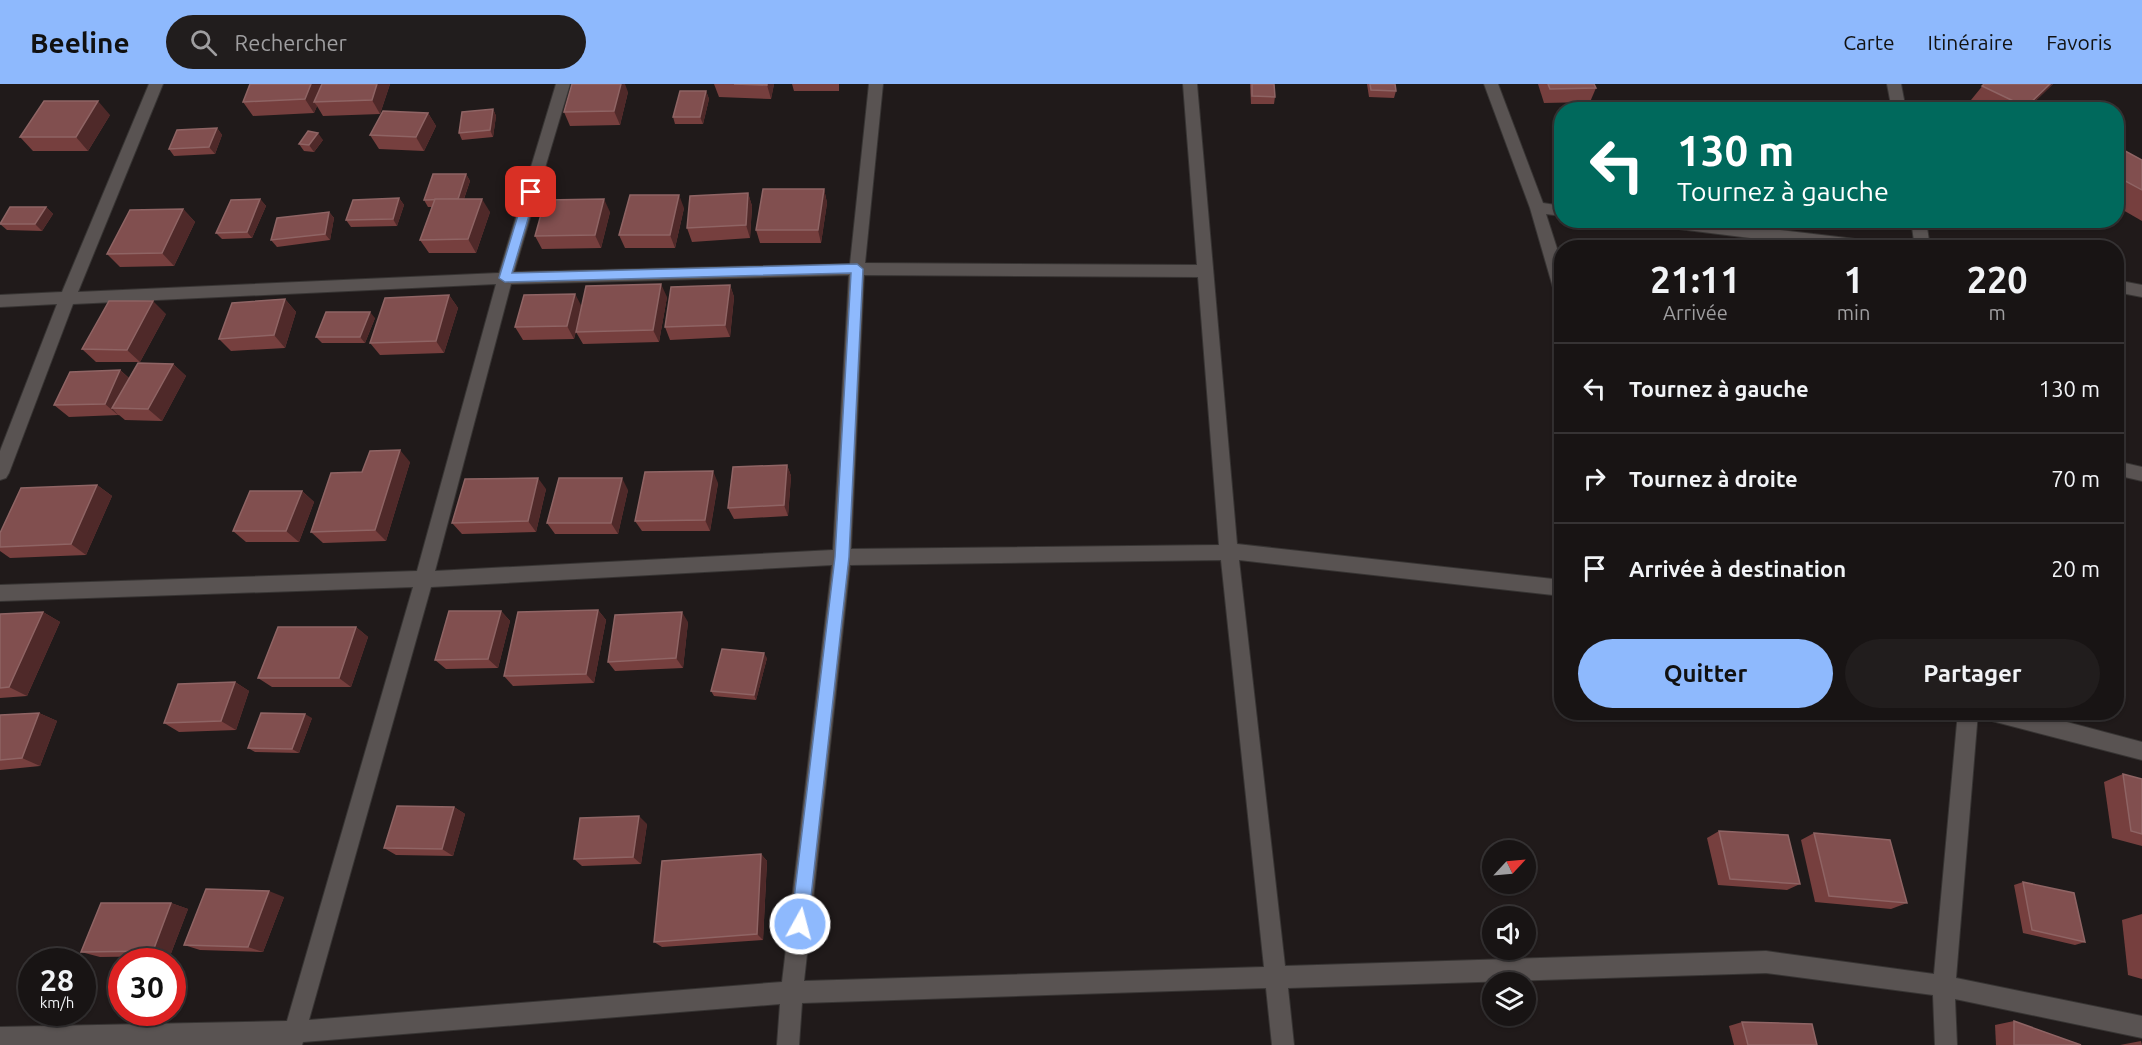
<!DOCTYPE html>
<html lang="fr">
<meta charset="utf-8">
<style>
body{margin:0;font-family:Ubuntu,sans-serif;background:#211d1d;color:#f1f3f6;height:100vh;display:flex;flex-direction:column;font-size:22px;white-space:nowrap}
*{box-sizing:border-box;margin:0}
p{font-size:20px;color:#9f9ea0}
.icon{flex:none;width:33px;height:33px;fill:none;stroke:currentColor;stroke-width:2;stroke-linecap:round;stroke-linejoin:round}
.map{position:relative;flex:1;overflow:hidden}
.drawer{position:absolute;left:1554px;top:156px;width:570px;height:480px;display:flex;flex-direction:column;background:#181414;border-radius:24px;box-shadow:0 2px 4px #0004,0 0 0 2px #363334}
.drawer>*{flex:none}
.hud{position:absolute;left:1554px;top:18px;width:570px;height:126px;border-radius:24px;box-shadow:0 2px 4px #0004,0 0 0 2px #363334;background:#00695c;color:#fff;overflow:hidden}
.needle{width:39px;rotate:64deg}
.fabs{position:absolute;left:1482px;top:756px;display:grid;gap:12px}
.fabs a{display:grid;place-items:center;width:54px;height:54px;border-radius:50%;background:#181414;box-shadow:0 2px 4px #0004,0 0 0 2px #363334;font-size:30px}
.speed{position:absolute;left:18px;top:864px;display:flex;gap:12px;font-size:30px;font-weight:700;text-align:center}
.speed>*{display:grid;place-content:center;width:78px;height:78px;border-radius:50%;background:#181414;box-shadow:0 2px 4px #0004,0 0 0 2px #363334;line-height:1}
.speed small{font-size:15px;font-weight:400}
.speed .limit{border:9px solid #d22;background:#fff;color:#111}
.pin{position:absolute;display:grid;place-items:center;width:51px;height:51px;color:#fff;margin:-26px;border-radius:12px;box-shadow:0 3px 9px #0006}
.me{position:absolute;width:66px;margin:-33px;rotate:7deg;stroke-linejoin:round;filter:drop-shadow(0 0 4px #0008)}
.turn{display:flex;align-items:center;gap:21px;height:126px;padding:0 24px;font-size:27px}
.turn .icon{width:78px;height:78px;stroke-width:2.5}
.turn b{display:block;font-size:42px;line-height:51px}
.eta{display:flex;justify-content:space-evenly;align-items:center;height:102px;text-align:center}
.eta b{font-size:36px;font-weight:600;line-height:42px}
.primary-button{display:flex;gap:12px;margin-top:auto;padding:12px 24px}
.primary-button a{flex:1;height:69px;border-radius:36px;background:#8eb9fd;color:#111;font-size:24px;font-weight:600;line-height:69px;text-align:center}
.primary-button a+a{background:#211d1d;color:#f1f3f6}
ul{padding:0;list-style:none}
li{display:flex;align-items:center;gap:18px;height:90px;padding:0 24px;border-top:2px solid #363334}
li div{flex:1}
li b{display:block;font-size:22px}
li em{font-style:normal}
header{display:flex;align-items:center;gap:36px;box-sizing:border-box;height:84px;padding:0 30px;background:#8eb9fd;color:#111}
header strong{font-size:28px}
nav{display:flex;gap:33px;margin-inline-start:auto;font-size:21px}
.search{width:420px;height:54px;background:#211d1d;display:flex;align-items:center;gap:15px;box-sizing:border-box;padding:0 21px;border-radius:33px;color:#9f9ea0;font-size:22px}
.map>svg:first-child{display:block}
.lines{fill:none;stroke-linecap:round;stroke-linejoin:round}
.minor-casing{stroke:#373433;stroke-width:2}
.minor{fill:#595352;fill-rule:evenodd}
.wall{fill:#763f3e}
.shaded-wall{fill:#4f2929}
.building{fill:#814f4f;stroke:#8f6464;stroke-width:1.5}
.route{fill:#8eb9fd;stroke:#5c78a4;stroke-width:1.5}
</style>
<header>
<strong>Beeline</strong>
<div class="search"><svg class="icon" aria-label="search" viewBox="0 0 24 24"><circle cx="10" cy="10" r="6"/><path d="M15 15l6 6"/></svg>Rechercher</div>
<nav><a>Carte</a><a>Itinéraire</a><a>Favoris</a></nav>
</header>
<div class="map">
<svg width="2142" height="961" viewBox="0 0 2142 961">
<rect width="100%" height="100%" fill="#201a1a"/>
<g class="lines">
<defs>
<g id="minor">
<path d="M149,0H163L78,208L499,189L556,0H570L514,188L850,180L869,0H883L865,179L1197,181L1183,0H1197L1237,460L1562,496V512L1239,476L1285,882L1766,867L1934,890L1958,628H1978L1956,894L2142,932V954L1955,915L1957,961H1935L1933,911L1766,889L1288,904L1294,961H1272L1266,904L802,919L799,961H777L780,920L303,958L302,961H0V943L287,937L413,503L0,517V501L417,487L496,200L73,220L9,389L6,394L0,396V367L57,220L0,223V211L62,208ZM849,191L833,466L435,487L511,200ZM864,191L1198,193L1219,461L851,465ZM1221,476L1264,883L804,897L850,481ZM832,481L782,898L309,936L431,503Z"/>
<polygon points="1484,0 1498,0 1543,119 1562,122 1562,132 1546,130 1562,180 1562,213 1557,211 1554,207 1530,124"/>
<polygon points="1887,0 1901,0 1906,26 1892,26"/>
<polygon points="1640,136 1696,136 1880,158 1887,164 1830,164 1647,141"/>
<polygon points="1911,136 1926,136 1930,164 1915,164"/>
<polygon points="2116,196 2142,201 2142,213 2116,208"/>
<polygon points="2116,377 2142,383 2142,397 2116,391"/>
<polygon points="1983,628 2029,628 2142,658 2142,676 1992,637 1985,634"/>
</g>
</defs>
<!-- minor casing -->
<use href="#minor" class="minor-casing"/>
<!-- minor -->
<use href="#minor" class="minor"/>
</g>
<!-- wall -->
<g class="wall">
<polygon points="390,0 380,30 323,32 317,22 314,29 253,32 243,18"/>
<polygon points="714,0 774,0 771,15 719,13"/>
<polygon points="792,0 839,0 839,7 794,7"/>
<polygon points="1250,0 1274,0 1275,13 1274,20 1251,20"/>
<polygon points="1367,0 1395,0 1396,7 1394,14 1369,13"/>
<polygon points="1538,0 1594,0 1596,4 1590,18 1544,19"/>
<polygon points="1984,0 2053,0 2026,26 1991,26 1971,16"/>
<polygon points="706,7 709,15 703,40 675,40 673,33"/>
<polygon points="628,8 620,41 570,42 564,28"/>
<polygon points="493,25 496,32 493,53 462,56 459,49"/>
<polygon points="428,29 436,42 424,67 379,65 370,51"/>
<polygon points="110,31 88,67 33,67 20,53"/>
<polygon points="217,44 222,51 215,70 174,72 169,65"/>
<polygon points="323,56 314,68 304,67 299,60"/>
<polygon points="2116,62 2142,76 2142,137 2116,122"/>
<polygon points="466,90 470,97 464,115 490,128 476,169 429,169 420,156 432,123 428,123 424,116"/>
<polygon points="824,105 827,119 821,159 760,159 756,146"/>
<polygon points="748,109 752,122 750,154 692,158 687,144"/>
<polygon points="399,114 404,121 397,142 351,143 346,136"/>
<polygon points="260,115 266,122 252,154 222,155 216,149"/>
<polygon points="46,123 53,130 42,147 7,146 0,140"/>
<polygon points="684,124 675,164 625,164 619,151"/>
<polygon points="183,125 195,138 174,182 120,183 107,170"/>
<polygon points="329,128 334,134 330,156 277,163 271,156"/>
<polygon points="610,128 601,164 542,165 535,152"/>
<polygon points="730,201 734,213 730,253 670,256 665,243"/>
<polygon points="575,210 581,223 667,213 659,258 583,260 576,248 580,231 574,255 523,256 515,243"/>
<polygon points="449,211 458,224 444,269 380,271 370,259"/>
<polygon points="285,215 296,228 285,264 231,267 219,255"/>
<polygon points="166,230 140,278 96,278 82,265"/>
<polygon points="375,234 365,259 322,259 316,253"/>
<polygon points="173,280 186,292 162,337 125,336 119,331 69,333 54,321 120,286 129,294"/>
<polygon points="410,378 386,457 323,459 311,448 362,388"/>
<polygon points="787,381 791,392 788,432 734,435 728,424"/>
<polygon points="718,399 710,447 642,447 635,437"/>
<polygon points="97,401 112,412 86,471 10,474 0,467 0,449"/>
<polygon points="546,405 536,448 462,450 452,439"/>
<polygon points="628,406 618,450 555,450 547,439"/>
<polygon points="302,407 314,418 299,458 246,458 233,447"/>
<polygon points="598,526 606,536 594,599 513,602 504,592"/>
<polygon points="501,527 510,537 498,584 446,585 435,576"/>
<polygon points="43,528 60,538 27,612 0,614 0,530"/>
<polygon points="688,538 683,584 615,587 608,578"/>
<polygon points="356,543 368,553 351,603 272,603 258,594"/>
<polygon points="767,574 756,616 714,612 711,607"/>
<polygon points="235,598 249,607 236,646 179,648 164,639"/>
<polygon points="39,629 57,637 40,682 0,686 0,631"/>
<polygon points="312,634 299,669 255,668 248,664"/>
<polygon points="2123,690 2142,695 2142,762 2112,754 2104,698"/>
<polygon points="454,723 465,730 453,772 396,771 384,764"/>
<polygon points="647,740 641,780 582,782 574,775"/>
<polygon points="1719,747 1800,800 1787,806 1718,801 1707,754"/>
<polygon points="1814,749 1907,819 1891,825 1815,818 1801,756"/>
<polygon points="761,770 767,777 763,856 662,863 654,858"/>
<polygon points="2023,798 2085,858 2075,861 2023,849 2014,801"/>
<polygon points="284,813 263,868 200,866 184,861"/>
<polygon points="171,819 188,825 170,872 100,873 81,868"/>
<polygon points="2142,830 2142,895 2128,891 2122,836"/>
<polygon points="2014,937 2081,961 1996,961 1995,941"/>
<polygon points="1742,938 1817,961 1734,961 1729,942"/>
<polygon points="2141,957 2142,961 2120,961"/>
</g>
<!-- shaded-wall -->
<g class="shaded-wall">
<polygon points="311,0 326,0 314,18 317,22 314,29 305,15"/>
<polygon points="377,0 390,0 380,30 372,16"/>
<polygon points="621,0 625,0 628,8 620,41 614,27"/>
<polygon points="767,0 774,0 771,15 767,1"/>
<polygon points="2050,0 2053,0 2026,26 2023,26"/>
<polygon points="706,7 709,15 703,40 700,33"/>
<polygon points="98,17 110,31 88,67 76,53"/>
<polygon points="493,25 496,32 493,53 490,46"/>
<polygon points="428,29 436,42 424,67 416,53"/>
<polygon points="217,44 222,51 215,70 209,63"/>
<polygon points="318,49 323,56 314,68 309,61"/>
<polygon points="466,90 470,97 461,123 457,116"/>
<polygon points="824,105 827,119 821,159 818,146"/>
<polygon points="748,109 752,122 750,154 746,141"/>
<polygon points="679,111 684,124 675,164 670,151"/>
<polygon points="399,114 404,121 397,142 393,135"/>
<polygon points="260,115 266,122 252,154 247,148"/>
<polygon points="482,115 490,128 476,169 468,155"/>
<polygon points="604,115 610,128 601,164 595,151"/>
<polygon points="46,123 53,130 42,147 35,140"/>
<polygon points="183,125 195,138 174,182 162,169"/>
<polygon points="329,128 334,134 330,156 325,150"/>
<polygon points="661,200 667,213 659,258 653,246"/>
<polygon points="730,201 734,213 730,253 725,241"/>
<polygon points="575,210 582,223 574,255 567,242"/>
<polygon points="449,211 458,224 444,269 436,257"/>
<polygon points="285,215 296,228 285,264 274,251"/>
<polygon points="153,217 166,230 140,278 127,266"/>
<polygon points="370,228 375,234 365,259 360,253"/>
<polygon points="173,280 186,292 162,337 148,325"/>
<polygon points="120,286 134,299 112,324 119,332 105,320"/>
<polygon points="400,366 410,378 386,457 375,446"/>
<polygon points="787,381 791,392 788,432 784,421"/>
<polygon points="713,387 718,399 710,447 705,436"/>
<polygon points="538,394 546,405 536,448 528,437"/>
<polygon points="622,394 628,406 618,450 611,439"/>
<polygon points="97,401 112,412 86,471 71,460"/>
<polygon points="302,407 314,418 299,458 286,447"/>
<polygon points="598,526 606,536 594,599 586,590"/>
<polygon points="501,527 510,537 498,584 488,575"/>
<polygon points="43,528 60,538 27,612 9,603"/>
<polygon points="682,528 688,538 683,584 676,574"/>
<polygon points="356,543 368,553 351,603 339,594"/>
<polygon points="764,569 767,574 756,616 754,611"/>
<polygon points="235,598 249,607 236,646 221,637"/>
<polygon points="39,629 57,637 40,682 22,674"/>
<polygon points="305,630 312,634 299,669 292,665"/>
<polygon points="454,723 465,730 453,772 442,765"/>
<polygon points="639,732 647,740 641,780 633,773"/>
<polygon points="761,770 767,777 763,856 757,850"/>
<polygon points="269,807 284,813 263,868 248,863"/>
<polygon points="171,819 188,825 170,872 153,867"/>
</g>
<!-- building -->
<g class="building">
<polygon points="250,0 311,0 305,15 243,18"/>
<polygon points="322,0 377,0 372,16 314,18"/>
<polygon points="572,0 621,0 614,27 564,28"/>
<polygon points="734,0 767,0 767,1"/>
<polygon points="1252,0 1274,0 1275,13 1252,12"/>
<polygon points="1370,0 1395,0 1396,7 1371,6"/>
<polygon points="1548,0 1594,0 1596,4 1550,5"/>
<polygon points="1984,0 2050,0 2026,23 1982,2"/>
<polygon points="680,7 706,7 700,33 673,33"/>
<polygon points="44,17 98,17 76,53 20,53"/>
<polygon points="493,25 490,46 459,49 462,28"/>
<polygon points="383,27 428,29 416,53 370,51"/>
<polygon points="217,44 209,63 169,65 177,46"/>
<polygon points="308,47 318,49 309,61 299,60"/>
<polygon points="2116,62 2142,76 2142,106 2116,92"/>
<polygon points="433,90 466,90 458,115 424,116"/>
<polygon points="763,105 824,105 818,146 756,146"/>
<polygon points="748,109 746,141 687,144 690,112"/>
<polygon points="630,111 679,111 670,151 619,151"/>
<polygon points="399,114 393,135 346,136 353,116"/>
<polygon points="260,115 247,148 216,149 231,116"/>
<polygon points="435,115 482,115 468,155 420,156"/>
<polygon points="604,115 595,151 535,152 545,116"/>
<polygon points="10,123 46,123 35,140 0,140"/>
<polygon points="183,125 162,169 107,170 130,126"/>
<polygon points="329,128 325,150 271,156 277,134"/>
<polygon points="661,200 653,246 576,248 586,202"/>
<polygon points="730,201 725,241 665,243 671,203"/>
<polygon points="575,210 567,242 515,243 524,211"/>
<polygon points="449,211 436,257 370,259 385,214"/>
<polygon points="285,215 274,251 219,255 232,219"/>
<polygon points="109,217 153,217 127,266 82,265"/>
<polygon points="326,228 370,228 360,253 316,253"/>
<polygon points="138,279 173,280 148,325 112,324"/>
<polygon points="120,286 105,320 54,321 70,288"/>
<polygon points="400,366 375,446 311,448 331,389 362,388 370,367"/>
<polygon points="787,381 784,421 728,424 733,383"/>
<polygon points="713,387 705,436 635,437 645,388"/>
<polygon points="538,394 528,437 452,439 465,395"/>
<polygon points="559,394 622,394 611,439 547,439"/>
<polygon points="97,401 71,460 0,463 0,449 21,404"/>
<polygon points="250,407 302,407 286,447 233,447"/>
<polygon points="598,526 586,590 504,592 518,528"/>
<polygon points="449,527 501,527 488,575 435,576"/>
<polygon points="43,528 9,603 0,604 0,530"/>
<polygon points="682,528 676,574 608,578 615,531"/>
<polygon points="278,543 356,543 339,594 258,594"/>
<polygon points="722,565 764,569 754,611 711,607"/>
<polygon points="235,598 221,637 164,639 178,600"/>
<polygon points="39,629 22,674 0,676 0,631"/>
<polygon points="261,629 305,630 292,665 248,664"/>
<polygon points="2123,690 2142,695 2142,750 2131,747"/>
<polygon points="397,722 454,723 442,765 384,764"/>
<polygon points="639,732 633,773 574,775 580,734"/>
<polygon points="1719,747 1788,751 1800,800 1730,795"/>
<polygon points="1814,749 1890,756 1907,819 1829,812"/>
<polygon points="761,770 757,850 654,858 662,777"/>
<polygon points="2023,798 2074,809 2085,858 2032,846"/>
<polygon points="206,805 269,807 248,863 184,861"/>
<polygon points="101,819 171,819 153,867 81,868"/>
<polygon points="2014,937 2081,961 2014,961"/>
<polygon points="1742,938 1812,940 1817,961 1748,961"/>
</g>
<!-- route -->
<polygon class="route" points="531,104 536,108 512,189 857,180 863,185 849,473 808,840 805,845 800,848 794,845 791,840 835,473 851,189 505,198 499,194 525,108"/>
</svg>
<div class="fabs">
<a><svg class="needle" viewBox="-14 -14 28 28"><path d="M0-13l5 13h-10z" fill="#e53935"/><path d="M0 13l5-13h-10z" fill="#9f9ea0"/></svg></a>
<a><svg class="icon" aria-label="sound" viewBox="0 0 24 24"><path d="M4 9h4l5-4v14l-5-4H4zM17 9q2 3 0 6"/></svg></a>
<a><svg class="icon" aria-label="layers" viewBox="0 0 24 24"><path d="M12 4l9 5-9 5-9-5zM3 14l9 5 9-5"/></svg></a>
</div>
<div class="speed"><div>28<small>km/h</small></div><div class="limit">30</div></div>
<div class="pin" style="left:531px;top:108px;background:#d93025"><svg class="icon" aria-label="arrive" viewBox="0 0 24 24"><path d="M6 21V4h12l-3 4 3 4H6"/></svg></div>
<svg class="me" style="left:800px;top:840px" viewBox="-20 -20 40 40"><circle r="17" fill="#8eb9fd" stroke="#fff" stroke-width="3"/><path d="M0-11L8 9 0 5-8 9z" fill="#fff"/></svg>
<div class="hud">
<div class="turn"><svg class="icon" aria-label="left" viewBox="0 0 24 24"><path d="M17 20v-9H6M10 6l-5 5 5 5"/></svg><div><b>130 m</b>Tournez à gauche</div></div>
</div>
<section class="drawer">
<div class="eta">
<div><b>21:11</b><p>Arrivée</p></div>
<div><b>1</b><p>min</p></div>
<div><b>220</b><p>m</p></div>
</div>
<ul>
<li><svg class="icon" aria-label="left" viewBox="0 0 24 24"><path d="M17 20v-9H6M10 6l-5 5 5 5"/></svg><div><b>Tournez à gauche</b></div><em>130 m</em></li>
<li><svg class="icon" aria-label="right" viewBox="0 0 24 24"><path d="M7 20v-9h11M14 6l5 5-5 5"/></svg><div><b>Tournez à droite</b></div><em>70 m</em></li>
<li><svg class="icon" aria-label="arrive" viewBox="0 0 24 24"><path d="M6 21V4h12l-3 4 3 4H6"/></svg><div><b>Arrivée à destination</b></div><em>20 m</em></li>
</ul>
<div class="primary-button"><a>Quitter</a><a>Partager</a></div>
</section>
</div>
